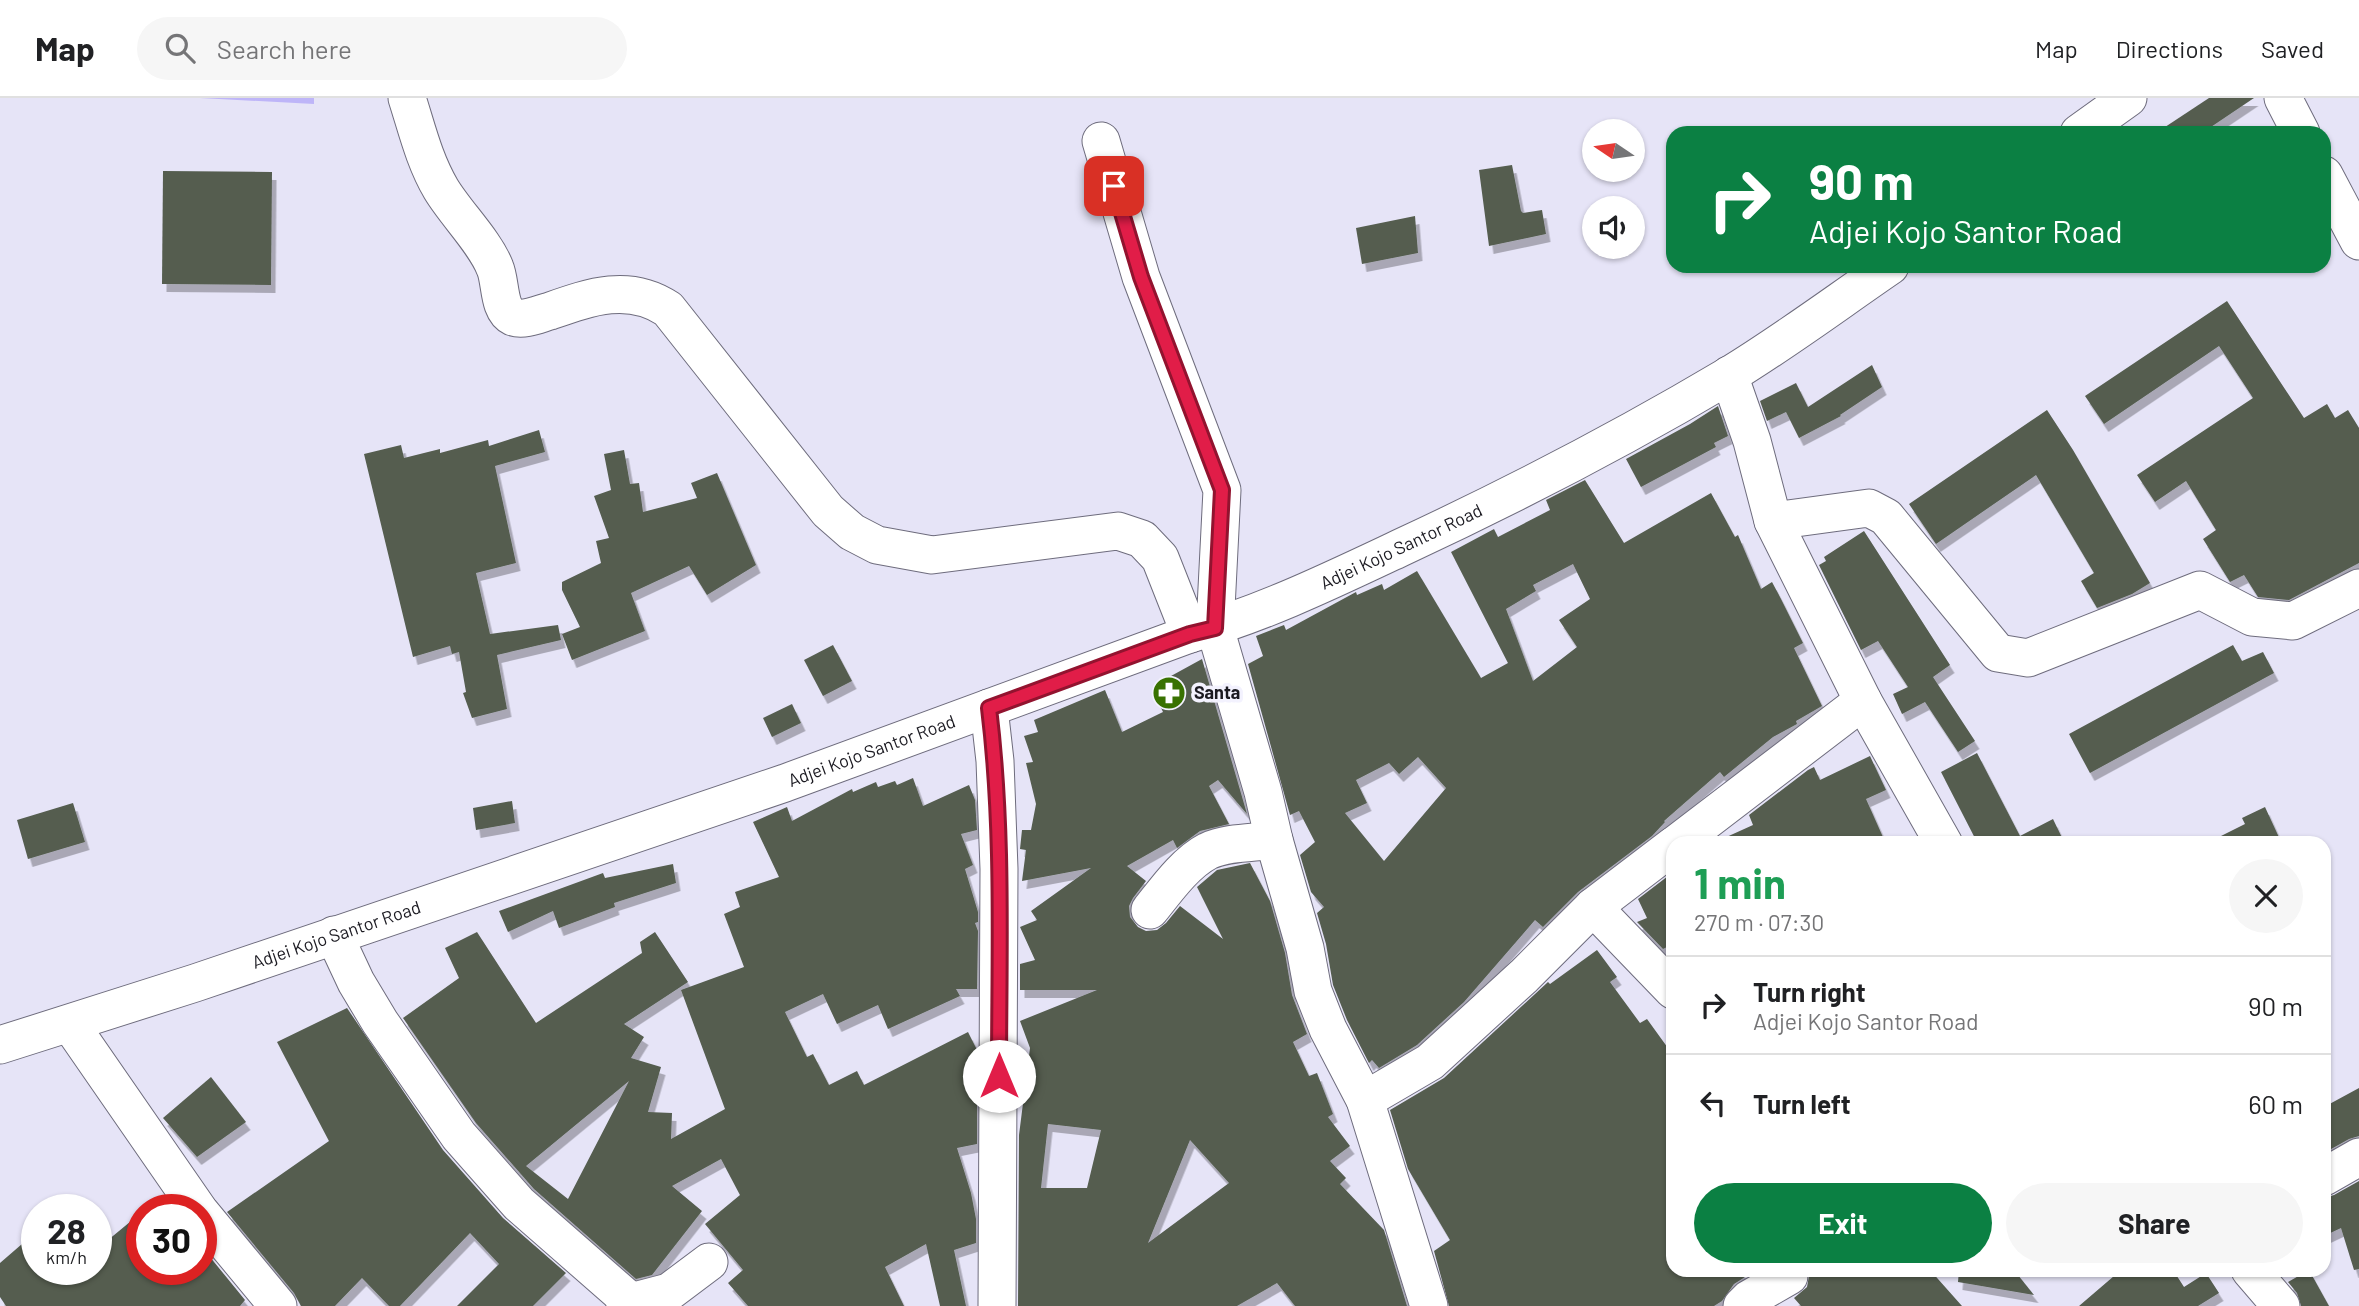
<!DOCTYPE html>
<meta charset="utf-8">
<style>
body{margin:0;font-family:Barlow,sans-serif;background:#f6f6f6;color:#202124;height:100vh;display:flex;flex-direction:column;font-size:26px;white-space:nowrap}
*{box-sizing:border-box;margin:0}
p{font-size:23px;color:#757577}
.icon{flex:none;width:38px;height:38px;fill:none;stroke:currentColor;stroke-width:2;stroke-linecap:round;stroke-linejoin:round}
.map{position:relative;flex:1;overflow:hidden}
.drawer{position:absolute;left:1666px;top:738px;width:665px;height:441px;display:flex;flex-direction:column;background:#fff;border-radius:21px;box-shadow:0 2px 5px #0004}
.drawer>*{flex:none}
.guide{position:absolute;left:1666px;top:28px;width:665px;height:147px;border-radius:21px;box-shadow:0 2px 5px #0004;background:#0b8043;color:#fff;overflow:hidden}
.needle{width:46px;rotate:283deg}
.fabs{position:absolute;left:1582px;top:21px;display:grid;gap:14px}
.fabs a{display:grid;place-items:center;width:63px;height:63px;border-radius:50%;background:#fff;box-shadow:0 2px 5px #0004;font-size:35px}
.speed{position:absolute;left:21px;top:1096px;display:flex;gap:14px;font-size:35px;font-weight:700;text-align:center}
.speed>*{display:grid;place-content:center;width:91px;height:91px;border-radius:50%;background:#fff;box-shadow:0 2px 5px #0004;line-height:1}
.speed small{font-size:18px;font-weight:400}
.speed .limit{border:10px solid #d22;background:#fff;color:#111}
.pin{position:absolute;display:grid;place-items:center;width:60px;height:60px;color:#fff;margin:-30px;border-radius:14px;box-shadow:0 4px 10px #0006}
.me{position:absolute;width:77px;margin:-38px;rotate:0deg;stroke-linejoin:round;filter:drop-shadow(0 0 5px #0008)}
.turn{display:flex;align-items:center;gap:24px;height:147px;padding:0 28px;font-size:32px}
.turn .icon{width:91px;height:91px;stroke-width:2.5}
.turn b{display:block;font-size:49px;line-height:60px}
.round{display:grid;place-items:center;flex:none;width:74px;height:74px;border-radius:37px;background:#f6f6f6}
.summary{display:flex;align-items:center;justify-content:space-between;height:119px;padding:0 28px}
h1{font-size:42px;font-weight:700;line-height:52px;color:#1e9e55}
.cta{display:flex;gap:14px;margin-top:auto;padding:14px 28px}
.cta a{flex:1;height:80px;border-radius:42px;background:#0b8043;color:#fff;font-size:28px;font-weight:700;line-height:80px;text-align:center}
.cta a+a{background:#f6f6f6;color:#202124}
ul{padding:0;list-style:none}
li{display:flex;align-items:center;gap:21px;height:98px;padding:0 28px;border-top:2px solid #e0e0e0}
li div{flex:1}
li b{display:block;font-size:26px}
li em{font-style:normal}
header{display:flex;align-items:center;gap:42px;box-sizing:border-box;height:98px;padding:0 35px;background:#fff;border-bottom:2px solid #e0e0e0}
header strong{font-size:33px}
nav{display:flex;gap:38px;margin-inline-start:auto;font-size:24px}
.search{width:490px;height:63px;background:#f6f6f6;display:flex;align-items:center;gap:18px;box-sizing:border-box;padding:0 24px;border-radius:38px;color:#757577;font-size:26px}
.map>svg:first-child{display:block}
.water{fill:#beb5f8}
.building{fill:#545d4f;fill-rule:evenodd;filter:url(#shadow)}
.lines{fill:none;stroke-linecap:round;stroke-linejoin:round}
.minor-casing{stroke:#6e6c7d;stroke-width:39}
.minor{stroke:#fff;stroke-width:37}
.route-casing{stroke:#92132f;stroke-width:18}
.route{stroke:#e11d48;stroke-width:12}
.labels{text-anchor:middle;stroke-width:7;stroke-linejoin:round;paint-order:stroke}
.street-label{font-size:18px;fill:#1b1a21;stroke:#f3f2fe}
.poi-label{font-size:18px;font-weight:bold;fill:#1b1a21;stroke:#f3f2fe;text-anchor:start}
</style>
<header>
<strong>Map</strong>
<div class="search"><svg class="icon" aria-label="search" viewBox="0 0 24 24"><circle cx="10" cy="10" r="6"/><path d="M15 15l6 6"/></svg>Search here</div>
<nav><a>Map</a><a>Directions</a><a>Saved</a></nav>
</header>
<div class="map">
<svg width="2359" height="1208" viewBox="0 0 2359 1208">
<defs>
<filter id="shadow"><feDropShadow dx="4.5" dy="8" stdDeviation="0" flood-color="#0004"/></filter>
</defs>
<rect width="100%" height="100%" fill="#e6e4f7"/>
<!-- water -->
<polygon class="water" points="200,0 314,0 314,6"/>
<!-- building -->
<g class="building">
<polygon points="2209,0 2254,0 2202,35 2156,35"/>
<polygon points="1512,67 1521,113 1523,115 1542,112 1546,136 1489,148 1479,72"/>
<polygon points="163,73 272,74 271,187 162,186"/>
<polygon points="1415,118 1418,155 1362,166 1356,130"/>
<polygon points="2227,203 2304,320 2327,306 2335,320 2348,312 2359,330 2359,465 2289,502 2258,499 2244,477 2230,484 2203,441 2216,432 2186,383 2155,404 2137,377 2253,300 2219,248 2104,326 2085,298"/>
<polygon points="1872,267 1882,289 1840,317 1841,318 1799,340 1786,314 1767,323 1760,303 1796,285 1808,309"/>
<polygon points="1718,308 1728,338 1714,345 1716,349 1641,389 1626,361 1690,326"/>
<polygon points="2047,312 2073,352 2150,485 2132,496 2097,510 2081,483 2094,475 2036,377 1936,446 1909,406"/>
<polygon points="539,332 545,354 495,368 516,465 476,475 490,536 558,527 561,542 497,557 507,611 472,620 463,595 466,594 459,554 452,556 450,548 413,559 364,356 401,347 404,360 440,351 440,355 488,342 489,348"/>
<polygon points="624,352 630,386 639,385 643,414 697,400 691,385 717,375 756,467 707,497 689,468 631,495 645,533 572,562 562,536 580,529 562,492 562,484 601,465 596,443 609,440 594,398 611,392 604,356"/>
<path d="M1585,382L1624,445L1711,395L1735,439L1738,437L1761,491L1772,484L1781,501L1803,545L1794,550L1822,608L1796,623L1797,626L1773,639L1724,679L1720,674L1664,723L1665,724L1652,738L1578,794L1543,829L1535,822L1464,904L1417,947L1379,970L1372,962L1369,965L1347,922L1333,887L1326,846L1317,815L1324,809L1311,794L1300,757L1315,744L1299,713L1290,717L1248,566L1263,558L1256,538L1284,527L1286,532L1356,494L1357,497L1382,486L1384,492L1417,473L1481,580L1508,565L1451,454L1494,431L1498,439L1550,412L1546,402ZM1573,466L1590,501L1559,522L1577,549L1533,583L1506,511L1536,493L1533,487ZM1418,659L1446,690L1384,763L1345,715L1367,705L1356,682L1389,665L1399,676Z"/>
<polygon points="1864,433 1950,567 1933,579 1975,643 1958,654 1925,604 1902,616 1893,596 1908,589 1878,543 1861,552 1819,467 1826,463 1824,459"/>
<polygon points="833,547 852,583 823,598 804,562"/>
<polygon points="2233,547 2242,563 2263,554 2274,575 2090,675 2069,636"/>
<path d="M1202,561L1247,716L1218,682L1209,688L1229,726L1200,733L1177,750L1173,742L1127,768L1146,783L1133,800L1129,808L1130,819L1138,829L1146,833L1157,832L1166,825L1180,808L1223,841L1197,789L1217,772L1250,765L1270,803L1285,855L1292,897L1307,936L1293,944L1309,978L1317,975L1333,1016L1328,1019L1350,1048L1330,1063L1346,1080L1340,1086L1384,1132L1407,1208H1295L1277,1185L1237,1208H1018L1019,1037L1030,950L1020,923L1097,892H1020V866L1035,862L1020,829L1037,822L1031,813L1091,770L1022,783L1026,752L1020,751L1022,732H1031L1036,706L1026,665L1033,664L1024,638L1038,634L1034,622L1105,592L1122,634L1163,614L1157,601L1177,593L1171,578ZM1048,1026L1101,1032L1087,1090H1041ZM1190,1042L1229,1085L1148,1145Z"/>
<polygon points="792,606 801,625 772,639 763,620"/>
<polygon points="1977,655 2020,738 2053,721 2065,746 1978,746 1941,674"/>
<polygon points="1870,658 1886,692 1866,701 1886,746 1711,746 1753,727 1749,717 1808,672 1814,669 1820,682"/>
<path d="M913,680L923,708L969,687L975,702L977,732L961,736L973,767L965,771L978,814V824L975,825L978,833L977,891H956L960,898L888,931L878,907L837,926L823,896L785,914L807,959L813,956L829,987L857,973L864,987L968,934L977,952V955L968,959L977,999V1046L957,1050L971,1095L976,1121V1145L954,1152L966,1208H940L926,1146L885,1169L904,1208H748L728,1185L743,1172L705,1126L740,1097L721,1061L672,1088L702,1113L652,1177L636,1181L534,1091L476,1025L403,920L459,880L445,850L477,834L536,925L642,855L640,844L655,834L688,884L624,926L644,939L631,960L661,969L648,1014L672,1015L671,1041L725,1011L681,892L744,869L724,816L740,809L735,794L779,779L753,724L787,709L792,723L852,691L853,694L876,684L878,689L895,683L897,687ZM629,983L568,1101L526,1068Z"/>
<polygon points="512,703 515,725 476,732 473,710"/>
<polygon points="73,705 85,744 28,761 17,722"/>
<polygon points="2265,709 2282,746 2205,746 2245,726 2242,720"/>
<polygon points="673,766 676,785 614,805 615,809 559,830 553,813 508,834 499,813 603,775 605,780"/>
<polygon points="1672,775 1673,846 1663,851 1637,824 1647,820 1638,801"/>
<polygon points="1597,852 1617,879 1610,884 1640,925 1647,921 1673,957 1673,1172 1756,1172 1734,1186 1722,1203 1714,1208 1449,1208 1434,1153 1450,1142 1408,1071 1390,1012 1444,980 1548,884 1550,886"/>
<polygon points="347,910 443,1052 503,1120 566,1175 533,1208 457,1208 499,1166 470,1135 400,1208 389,1208 362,1180 335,1208 301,1208 294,1195 227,1114 329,1043 277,944"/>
<polygon points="211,979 246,1024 197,1059 163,1020"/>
<polygon points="2359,990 2359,1038 2349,1041 2324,1055 2324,1009"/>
<polygon points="2359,1083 2359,1171 2354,1172 2341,1130 2324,1138 2324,1100 2334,1097"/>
<polygon points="142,1114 142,1171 201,1171 201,1148 245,1202 240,1208 6,1208 0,1199 0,1165 37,1133 37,1171 96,1171 96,1152"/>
<polygon points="1810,1172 1930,1172 1962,1208 1801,1208 1794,1200 1807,1189"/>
<polygon points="1959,1172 2014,1172 2034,1197 1958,1184"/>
<polygon points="2121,1172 2173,1172 2184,1189 2206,1175 2219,1195 2198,1208 2079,1208"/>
<polygon points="2309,1172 2329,1208 2301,1208 2297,1195 2288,1184"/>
</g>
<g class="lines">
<defs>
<g id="minor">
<path d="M407,0C417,31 424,62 441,91C456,116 485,144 495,170C501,184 498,212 513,219C524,223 539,216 550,213C590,199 629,185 668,211L828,413L852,434L877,447L932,457L1118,433L1142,441L1160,460L1190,536"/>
<polyline points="2283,0 2301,35"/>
<polyline points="2079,35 2128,0"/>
<polyline points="1101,43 1141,179 1222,392 1215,530 1263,694 1274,742 1305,850 1313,893 1328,931 1365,1002 1429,1208"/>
<polyline points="2324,77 2359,143"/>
<polyline points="1729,277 1752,343 1773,423 1863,603 1944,746"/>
<polyline points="1773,423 1869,410 1886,419 1998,555 2028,560 2200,492 2252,519 2293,523 2359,490"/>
<polyline points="989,610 995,663 999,771 997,1208"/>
<polyline points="1676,746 1863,603"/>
<polyline points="1593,809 1673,892"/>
<path d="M1150,812C1166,792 1185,765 1208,753C1228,744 1253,745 1274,742"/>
<polyline points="334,837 356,884 380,924 459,1038 519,1106 631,1204"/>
<polyline points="70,926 198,1111"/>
<path id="s1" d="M0,947L195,885L785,685L1190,536C1262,516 1332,482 1400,450C1512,398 1622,341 1728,278C1784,244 1836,205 1890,168"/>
<polyline points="1365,1002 1430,964 1524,878 1593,809 1673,748"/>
<polyline points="2324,1079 2359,1059"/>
<polyline points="201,1115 278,1208"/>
<polyline points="2250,1172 2281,1208"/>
<polyline points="625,1208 631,1204 669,1194 709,1164"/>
<polyline points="1742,1208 1749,1201 1789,1178 1789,1172"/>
</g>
</defs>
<!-- minor casing -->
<use href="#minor" class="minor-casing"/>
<!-- minor -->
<use href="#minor" class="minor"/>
</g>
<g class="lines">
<defs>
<path id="route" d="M999,978C999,855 1004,732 989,610L1190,536L1215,530L1222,392L1141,179L1114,88"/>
</defs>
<!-- route casing -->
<use href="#route" class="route-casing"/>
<!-- route -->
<use href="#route" class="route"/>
</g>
<!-- icons -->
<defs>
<symbol id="pharmacy-disc" viewBox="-11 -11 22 22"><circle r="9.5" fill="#397201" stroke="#f3f2fe"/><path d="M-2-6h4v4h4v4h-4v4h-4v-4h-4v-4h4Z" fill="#fff"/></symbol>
</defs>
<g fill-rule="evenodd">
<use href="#pharmacy-disc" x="1150" y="576" width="38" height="38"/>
</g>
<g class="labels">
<!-- street labels -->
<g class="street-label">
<text dy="6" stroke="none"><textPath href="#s1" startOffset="1488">Adjei Kojo Santor Road</textPath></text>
<text dy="6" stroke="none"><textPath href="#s1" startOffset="920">Adjei Kojo Santor Road</textPath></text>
<text dy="6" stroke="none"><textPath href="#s1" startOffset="354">Adjei Kojo Santor Road</textPath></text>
</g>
<!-- poi labels -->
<g class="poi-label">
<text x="1194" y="601">Santa</text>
</g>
</g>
</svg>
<div class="fabs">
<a><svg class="needle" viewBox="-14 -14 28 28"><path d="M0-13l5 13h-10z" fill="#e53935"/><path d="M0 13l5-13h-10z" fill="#757577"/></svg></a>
<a><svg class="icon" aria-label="sound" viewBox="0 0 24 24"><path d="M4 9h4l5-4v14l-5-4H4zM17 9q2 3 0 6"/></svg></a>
</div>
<div class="speed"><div>28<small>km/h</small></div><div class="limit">30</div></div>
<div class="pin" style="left:1114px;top:88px;background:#d93025"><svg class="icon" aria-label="arrive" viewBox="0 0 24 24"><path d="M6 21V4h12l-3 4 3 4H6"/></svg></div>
<svg class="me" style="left:999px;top:978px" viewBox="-20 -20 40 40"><circle r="19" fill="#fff"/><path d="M0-13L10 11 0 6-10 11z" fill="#e11d48"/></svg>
<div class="guide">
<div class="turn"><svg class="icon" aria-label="right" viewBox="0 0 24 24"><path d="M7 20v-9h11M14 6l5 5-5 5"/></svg><div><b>90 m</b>Adjei Kojo Santor Road</div></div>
</div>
<section class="drawer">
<div class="summary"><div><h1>1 min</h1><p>270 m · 07:30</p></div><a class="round"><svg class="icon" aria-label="close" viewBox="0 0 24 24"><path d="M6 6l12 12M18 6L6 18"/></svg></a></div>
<ul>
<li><svg class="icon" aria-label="right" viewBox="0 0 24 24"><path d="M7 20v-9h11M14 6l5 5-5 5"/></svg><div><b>Turn right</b><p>Adjei Kojo Santor Road</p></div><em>90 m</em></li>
<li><svg class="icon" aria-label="left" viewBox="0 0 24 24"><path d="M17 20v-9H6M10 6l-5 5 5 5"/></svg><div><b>Turn left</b></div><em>60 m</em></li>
</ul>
<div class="cta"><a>Exit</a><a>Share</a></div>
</section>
</div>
